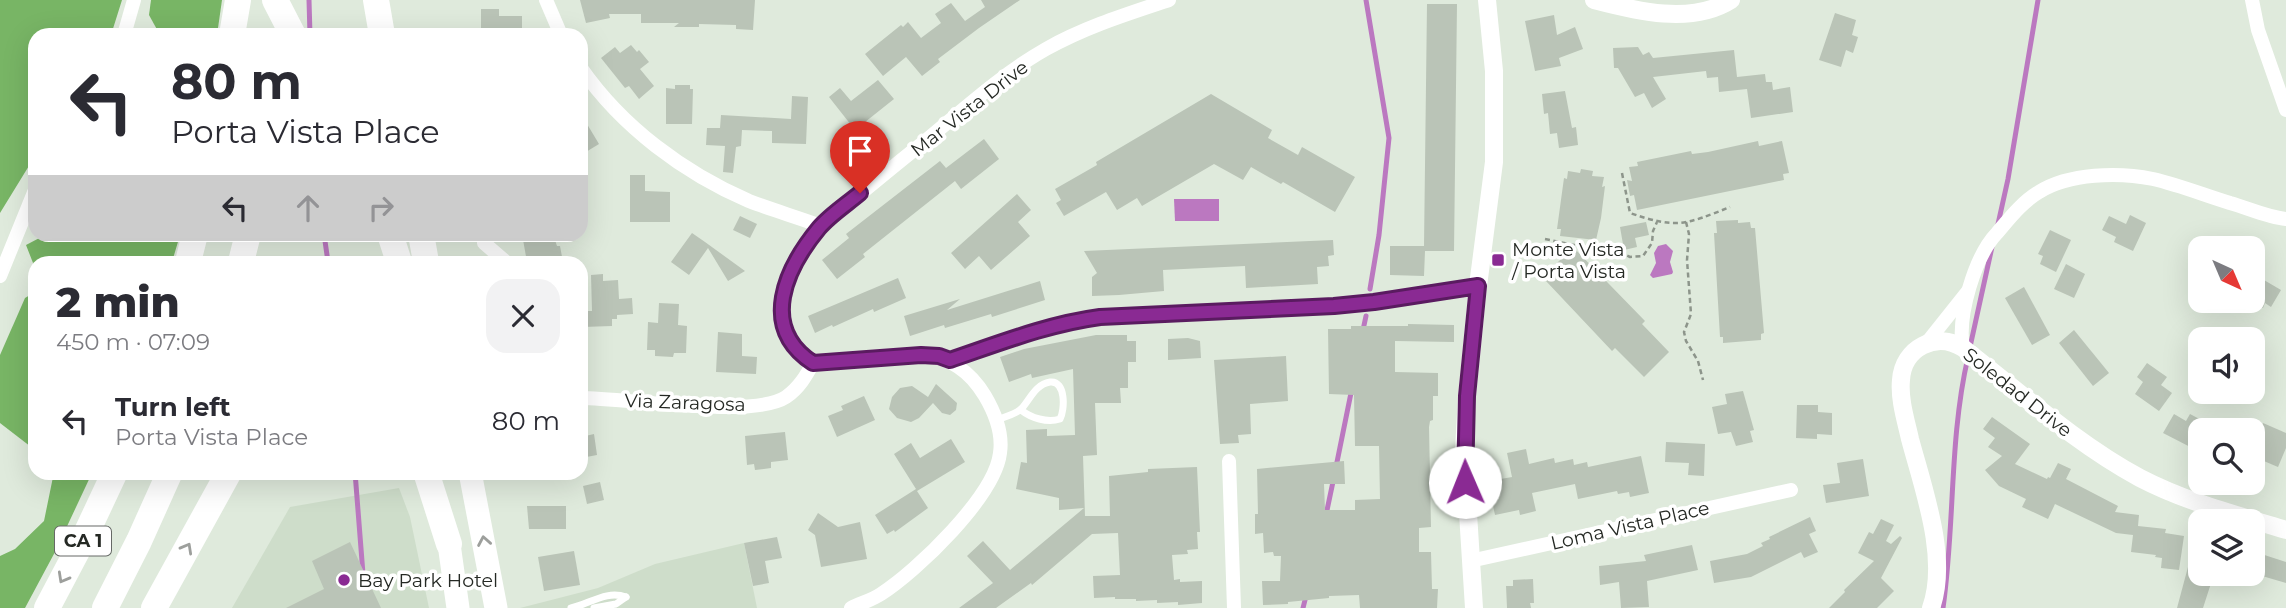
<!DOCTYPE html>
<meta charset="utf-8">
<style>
body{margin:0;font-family:Montserrat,sans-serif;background:#f2f2f3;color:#2b2b33;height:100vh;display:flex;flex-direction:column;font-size:26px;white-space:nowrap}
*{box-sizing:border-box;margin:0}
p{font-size:23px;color:#7c7c81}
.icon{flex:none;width:38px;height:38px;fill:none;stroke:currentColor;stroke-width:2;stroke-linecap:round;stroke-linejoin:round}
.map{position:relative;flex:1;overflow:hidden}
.details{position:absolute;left:28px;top:256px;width:560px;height:224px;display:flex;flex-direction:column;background:#fff;border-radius:21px;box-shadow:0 7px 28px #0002}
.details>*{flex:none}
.guide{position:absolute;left:28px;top:28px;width:560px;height:214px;border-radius:21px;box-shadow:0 7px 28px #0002;background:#fff;color:#2b2b33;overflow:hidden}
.needle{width:46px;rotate:136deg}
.tools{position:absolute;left:2188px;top:236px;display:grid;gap:14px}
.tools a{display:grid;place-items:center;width:77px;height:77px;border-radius:14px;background:#fff;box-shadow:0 7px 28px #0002;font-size:35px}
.pin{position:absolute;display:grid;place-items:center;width:60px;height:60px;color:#fff;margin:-72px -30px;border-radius:50% 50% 50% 0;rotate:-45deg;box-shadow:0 0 7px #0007}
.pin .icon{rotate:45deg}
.me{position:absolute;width:77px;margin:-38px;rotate:359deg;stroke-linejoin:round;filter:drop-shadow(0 0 5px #0008)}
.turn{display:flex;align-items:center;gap:24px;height:147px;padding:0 28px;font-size:32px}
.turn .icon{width:91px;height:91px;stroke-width:2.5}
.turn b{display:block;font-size:49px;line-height:60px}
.lanes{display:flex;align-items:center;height:66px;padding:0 28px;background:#0003;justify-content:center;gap:35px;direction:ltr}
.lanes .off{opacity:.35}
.round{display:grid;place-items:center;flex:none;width:74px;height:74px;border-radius:21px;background:#f2f2f3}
.headline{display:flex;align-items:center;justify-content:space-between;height:119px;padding:0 28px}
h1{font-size:42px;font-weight:800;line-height:52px}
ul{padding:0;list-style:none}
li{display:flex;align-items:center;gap:21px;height:91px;padding:0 28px}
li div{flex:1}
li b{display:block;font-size:26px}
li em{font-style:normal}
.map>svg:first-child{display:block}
.built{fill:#ceddca}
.forest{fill:#78b565}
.water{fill:#bb78c0}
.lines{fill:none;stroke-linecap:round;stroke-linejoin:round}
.stream{stroke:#bb78c0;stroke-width:5}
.building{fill:#bac4b7}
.path{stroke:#8d958b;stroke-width:2.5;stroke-dasharray:5 3.5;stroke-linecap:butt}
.service{stroke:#fff;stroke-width:7}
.minor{stroke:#fff;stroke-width:14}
.tertiary{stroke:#fff;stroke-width:18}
.primary{stroke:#fff;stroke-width:23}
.motorway{stroke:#fff;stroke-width:26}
.oneway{stroke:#9d9f9c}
.route-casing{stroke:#5a1b60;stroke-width:18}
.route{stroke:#8a2a93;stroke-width:12}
.poi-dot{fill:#8a2a93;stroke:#fff;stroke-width:2.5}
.labels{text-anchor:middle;stroke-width:7;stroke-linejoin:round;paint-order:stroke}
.shield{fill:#fff;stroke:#666966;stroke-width:2}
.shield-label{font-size:18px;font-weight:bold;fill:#252924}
.street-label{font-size:19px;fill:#252924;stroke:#fff}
.poi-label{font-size:19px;fill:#252924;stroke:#fff;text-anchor:start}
</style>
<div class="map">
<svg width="2286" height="608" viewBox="0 0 2286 608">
<rect width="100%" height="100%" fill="#dfeadc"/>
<!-- built -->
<g class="built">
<polygon points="399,488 410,517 429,608 232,608 290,507"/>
<polygon points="744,543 757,608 520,608 598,588 655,564"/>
</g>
<!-- forest -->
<g class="forest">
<polygon points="0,0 122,0 111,35 35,35 35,156 0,213"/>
<polygon points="151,0 222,0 217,35 160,35 149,15"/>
<polygon points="47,234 180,234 180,235 172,262 35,262 35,268 26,245"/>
<polygon points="35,292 35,450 0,423 0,355 25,298"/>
<polygon points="51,473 92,473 55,552 25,608 0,608 0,556 15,549 44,521 53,477"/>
</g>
<!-- water -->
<g class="water">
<polygon points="1174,199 1219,199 1219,221 1175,221"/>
<polygon points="1666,244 1673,251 1670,262 1673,272 1672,274 1653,278 1650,275 1656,263 1654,253 1658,246"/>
</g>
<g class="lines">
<!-- stream -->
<g class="stream">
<polyline points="309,0 310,35"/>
<polyline points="1366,0 1389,138 1379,235 1370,289"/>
<polyline points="1998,224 2008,179 2038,0"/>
<polyline points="324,234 328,262"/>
<polyline points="1363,330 1366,316"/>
<polyline points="1970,347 1992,247"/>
<polyline points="1336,467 1352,388"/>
<polyline points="355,472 363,574"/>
<polyline points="1326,515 1334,477"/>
<polyline points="1303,608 1306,596"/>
<path d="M1943,608C1955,525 1949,439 1968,357"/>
</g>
</g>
<!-- building -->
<g class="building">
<polygon points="580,0 755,0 753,30 736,29 736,25 699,24 699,27 674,27 679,23 641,23 641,14 609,14 610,18 586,23"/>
<polygon points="981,0 1020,0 979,28 938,59 940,62 922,76 906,57 883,76 865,54 901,25 903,27 908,22 921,38 941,23 935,14 951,3 965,21 985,7"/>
<polygon points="1427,4 1457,4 1454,251 1425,251 1424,276 1390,275 1390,246 1424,246"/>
<polygon points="481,9 499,9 499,16 522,16 522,33 481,35"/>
<polygon points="1835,13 1856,20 1852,35 1858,37 1853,53 1846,50 1841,67 1819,60"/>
<polygon points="1554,15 1557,35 1575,27 1583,49 1559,58 1561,66 1535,71 1525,21"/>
<polygon points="631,45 637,52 639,50 649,62 640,69 654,86 639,99 629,86 625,88 601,58 615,47 620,53"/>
<polygon points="1638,47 1643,55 1649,52 1653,58 1734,50 1737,77 1765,74 1766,82 1772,82 1773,90 1790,87 1793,112 1751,118 1747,89 1719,92 1718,77 1707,78 1706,71 1653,77 1666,99 1652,108 1644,93 1635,97 1618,68 1614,68 1613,48"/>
<polygon points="878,80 894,99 855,130 829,97 840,88 851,101"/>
<polygon points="675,85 690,85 690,89 693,89 692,124 666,124 666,88 675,89"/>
<polygon points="1565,91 1572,128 1576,127 1578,145 1559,148 1557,133 1550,134 1548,113 1544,114 1542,94"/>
<polygon points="1211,94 1272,130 1268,138 1298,155 1302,147 1355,177 1335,212 1283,182 1281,184 1251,167 1243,180 1214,164 1142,206 1137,198 1117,210 1106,192 1064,216 1056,203 1061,200 1055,189 1097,165 1096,162"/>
<polygon points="792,96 808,97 806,144 772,143 772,131 742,130 741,146 736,147 733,173 723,172 725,146 706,145 707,128 720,128 721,115 791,119"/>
<polygon points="581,114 599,144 581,155"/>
<polygon points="984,139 999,159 961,189 955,181 863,254 865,257 837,279 822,260 849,238 846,234 940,161 946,168"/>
<polygon points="1758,141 1759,146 1782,141 1789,173 1783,174 1784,180 1637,210 1634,195 1630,196 1627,180 1632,181 1629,167 1638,166 1637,162 1691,151 1692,154 1708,152"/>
<polygon points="1581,169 1593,171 1592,176 1604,177 1602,187 1605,186 1601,218 1596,240 1560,236 1561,229 1557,229 1564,178 1567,179 1568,171 1580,173"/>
<polygon points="630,175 645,175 645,191 670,192 670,222 630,222"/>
<polygon points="1017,194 1031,210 1018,222 1030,236 991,270 979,256 965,269 951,253"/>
<polygon points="2130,215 2146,223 2133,251 2114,242 2116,237 2102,230 2109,216 2126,224"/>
<polygon points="740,216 757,224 750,238 733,230"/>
<polygon points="1738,220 1738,223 1750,222 1751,228 1755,228 1764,333 1761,334 1761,340 1723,343 1723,337 1720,337 1714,233 1717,233 1716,221"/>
<polygon points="1646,222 1649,235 1635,238 1637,247 1624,250 1620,227"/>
<polygon points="2050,230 2071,240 2056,272 2040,264 2043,256 2038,254"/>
<polygon points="692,233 705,242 745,271 728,281 708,248 689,275 671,262"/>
<polygon points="522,234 553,234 557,246 560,246 563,262 527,262"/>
<polygon points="1333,240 1334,255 1328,256 1329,266 1317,267 1318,284 1246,288 1245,266 1163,270 1164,291 1119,295 1092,296 1092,277 1097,273 1084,251"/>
<polygon points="1573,247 1645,321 1642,324 1669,352 1644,377 1615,348 1612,351 1546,281 1548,279 1545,275"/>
<polygon points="2066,264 2085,274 2074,298 2054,289"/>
<polygon points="2252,273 2281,290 2271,307 2265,303 2263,308 2252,302"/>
<polygon points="603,274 603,281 618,280 619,299 632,298 633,314 617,315 617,319 612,319 612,326 582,327 581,311 592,311 591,275"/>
<polygon points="898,278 906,298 874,312 873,309 833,327 832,325 815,333 808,316"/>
<polygon points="1040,281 1045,300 992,317 991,314 945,328 944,325 910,336 904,316 960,299 947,310"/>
<polygon points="2024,287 2050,335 2032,345 2005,298"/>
<polygon points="659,303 679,304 678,325 687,326 686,353 674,353 673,357 655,356 655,350 647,350 648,322 658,323"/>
<polygon points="1408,324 1454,325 1454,342 1395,341 1395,372 1438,373 1438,396 1433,396 1433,420 1430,421 1429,427 1431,527 1419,528 1419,552 1431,552 1432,589 1438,589 1437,608 1360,608 1359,595 1329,596 1329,598 1288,602 1288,604 1263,605 1262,581 1280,581 1281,556 1274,556 1273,552 1264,553 1263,533 1255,534 1255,514 1258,514 1257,469 1344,461 1345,484 1324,484 1325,510 1355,510 1355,500 1380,499 1379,446 1355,446 1354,395 1329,394 1328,329 1351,329 1351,326 1408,326"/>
<polygon points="2074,330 2109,373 2093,386 2059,343"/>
<polygon points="718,332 742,334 742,356 757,357 756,374 716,372"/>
<polygon points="1096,335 1127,335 1127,341 1136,341 1136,362 1128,362 1128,388 1120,388 1121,403 1095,403 1097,455 1083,456 1085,516 1110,516 1109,476 1148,472 1148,469 1197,467 1200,532 1197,532 1198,549 1187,550 1188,554 1172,555 1174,580 1180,579 1180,582 1202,581 1202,603 1178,605 1178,602 1157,603 1157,600 1136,601 1136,599 1115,599 1115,597 1094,598 1093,576 1120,575 1118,533 1092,534 1032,585 1031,583 996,608 959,608 993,583 967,556 983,541 1010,570 1084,508 1059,510 1059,498 1016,489 1021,462 1027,463 1026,430 1047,429 1047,436 1075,435 1073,369 1032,378 1031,374 1009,382 1000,357 1024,349"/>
<polygon points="1188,338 1200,341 1201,358 1168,360 1168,339"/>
<polygon points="1286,356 1288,401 1250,404 1251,434 1238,435 1239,443 1220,444 1214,360"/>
<polygon points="2147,363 2167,377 2161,385 2172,393 2159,411 2135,394 2143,382 2137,377"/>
<polygon points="936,384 957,403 956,410 950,415 942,413 933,403 919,418 911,422 897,418 889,409 892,397 900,388 912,386 928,397"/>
<polygon points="1743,391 1754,430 1750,431 1753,442 1736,446 1731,432 1718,434 1712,407 1727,404 1725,394"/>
<polygon points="864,396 875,420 837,437 828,416 843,410 841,406"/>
<polygon points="1797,405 1818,405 1818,412 1832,413 1832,435 1817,434 1817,439 1796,438"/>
<polygon points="2174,414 2186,421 2190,414 2205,422 2200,430 2200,452 2163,433"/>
<polygon points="1992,417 2030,444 2015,464 2047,479 2048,477 2050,478 2058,463 2071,469 2066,479 2118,506 2115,512 2139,515 2138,526 2166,529 2165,533 2184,536 2179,570 2161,568 2162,558 2155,557 2156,555 2131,552 2133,535 2116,533 2055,504 2048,519 2022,507 2026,499 1999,486 1985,470 2002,456 1988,447 1995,438 1983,429"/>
<polygon points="2263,423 2286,433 2286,448 2278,467 2252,456 2252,447"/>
<polygon points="785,432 788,460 771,462 771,468 755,470 754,464 747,465 745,436"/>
<polygon points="594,434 597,455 581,458 581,437"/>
<polygon points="951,439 965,462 917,491 928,508 895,532 894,530 887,534 875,515 916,489 894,454 911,443 920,458"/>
<polygon points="1666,442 1705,444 1704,476 1688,475 1689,463 1665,462"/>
<polygon points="1526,449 1529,464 1554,458 1555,463 1573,459 1574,465 1587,462 1588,467 1641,456 1649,493 1630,497 1629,492 1618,494 1617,491 1578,499 1575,484 1532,493 1536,511 1520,515 1519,510 1495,515 1492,501 1499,499 1495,480 1512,477 1507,453"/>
<polygon points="1863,459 1869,496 1826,503 1823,485 1840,483 1837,463"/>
<polygon points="600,482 604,500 587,504 583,486"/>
<polygon points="527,506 566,506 566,529 529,529"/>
<polygon points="818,513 838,527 860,522 867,559 821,567 815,535 808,530"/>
<polygon points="1810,517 1816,531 1809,534 1818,552 1804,558 1801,552 1751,577 1714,583 1710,561 1747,554 1763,546 1761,543 1770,539 1769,537"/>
<polygon points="1881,519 1894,525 1886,541 1891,544 1900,536 1902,538 1881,578 1894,591 1877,608 1829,608 1845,592 1844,590 1874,561 1858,553 1869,532 1873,534"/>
<polygon points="777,537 782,558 765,561 769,583 753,586 744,543"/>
<polygon points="350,542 381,608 286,608 324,589 312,561"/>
<polygon points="1692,545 1698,570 1647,581 1649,607 1621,608 1619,582 1600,585 1599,566 1646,561 1644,555"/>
<polygon points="574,551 580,585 544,591 538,557"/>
<polygon points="2252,551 2286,562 2286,583 2252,573"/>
<polygon points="2188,567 2200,570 2200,574 2214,574 2203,608 2177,608"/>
<polygon points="1533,579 1534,603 1530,603 1531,608 1507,608 1506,586 1513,586 1513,580"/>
</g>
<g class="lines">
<!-- path -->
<g class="path">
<path d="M1622,173L1630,213C1676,229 1685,225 1730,207"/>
<polyline points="1686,222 1689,234 1687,260 1691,314 1684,332 1686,341 1698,361 1703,380"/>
<polyline points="1545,239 1574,245 1606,246 1630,257 1643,256 1652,243 1653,231 1657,222"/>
</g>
<!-- service -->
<g class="service">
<path d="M997,420C1004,417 1017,414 1022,408C1030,399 1036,384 1050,382C1066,380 1065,410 1060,419C1047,423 1031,418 1021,410"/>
<path d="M571,608C590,604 606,590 626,597"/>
<polyline points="594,608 616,604 626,597"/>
</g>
<!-- minor -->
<g class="minor">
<polyline points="546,0 561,35"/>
<polyline points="2252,0 2258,30 2286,110"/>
<polyline points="124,35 134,0"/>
<path d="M581,68C622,127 684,173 749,201C772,210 797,217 821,226"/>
<polyline points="484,243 506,262"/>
<polyline points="0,276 35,190"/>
<polyline points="1925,345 1968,291"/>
<path d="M1963,348C1957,316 1975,256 1997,233C2009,219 2022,202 2039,192C2069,173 2119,172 2153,179C2179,185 2204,195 2230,203C2248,208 2267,217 2286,219"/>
<path d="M950,360C1000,343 1048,324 1100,317L1334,306L1374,302L1478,286"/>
<path d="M581,398C626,398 753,419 786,397C799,388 806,376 813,363"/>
<polyline points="1229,461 1234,608"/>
<polyline points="1470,561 1791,490"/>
<path d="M851,608C861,603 872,600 881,594C917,571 995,496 1000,453C1003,433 995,413 985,396C970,371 950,357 921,355L813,363C759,328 784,264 821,226C830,216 843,208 854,199C877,180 900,161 924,142C963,110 1002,74 1046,49C1085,27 1127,14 1169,0"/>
</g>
<!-- tertiary -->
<g class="tertiary">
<path d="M1594,0C1636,11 1692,25 1731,0"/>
<polyline points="1474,608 1464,450 1467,396 1478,286 1494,162 1494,71 1487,0"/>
<path d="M1931,608C1949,558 1923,488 1910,439C1906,421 1899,399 1901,380C1903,348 1936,331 1963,348C2021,393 2075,443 2140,478C2186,502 2237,515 2286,530"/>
</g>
<!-- primary -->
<g class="primary">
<polyline points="470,472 496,608"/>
<polyline points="449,544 458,608"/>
</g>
<!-- motorway -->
<g class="motorway">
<polyline points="275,0 293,35"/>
<polyline points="376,0 382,35"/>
<polyline points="232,35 238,0"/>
<polyline points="390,234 399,262"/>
<polyline points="421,234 426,262"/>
<polyline points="188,262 195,234"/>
<polyline points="241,262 248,234"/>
<polyline points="426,472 449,544"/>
<polyline points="47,608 85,536 115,472"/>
<polyline points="105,608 139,541 170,472"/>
<polyline points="154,608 229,472"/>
</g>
</g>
<!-- one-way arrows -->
<defs><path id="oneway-chevron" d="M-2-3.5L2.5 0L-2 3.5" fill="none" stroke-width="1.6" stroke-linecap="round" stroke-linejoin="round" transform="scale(1.75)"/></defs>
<g class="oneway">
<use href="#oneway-chevron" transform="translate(484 541) rotate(-100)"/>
<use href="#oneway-chevron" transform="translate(187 548) rotate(-61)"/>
<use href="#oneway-chevron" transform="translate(63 578) rotate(119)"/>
</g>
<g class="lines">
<defs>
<path id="route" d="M860,193C847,204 830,215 819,228C786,268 758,327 813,363L921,355L939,356L950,360C1000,343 1048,324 1100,317L1334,306L1374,302L1478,286L1467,396L1465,482"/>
</defs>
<!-- route casing -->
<use href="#route" class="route-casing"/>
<!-- route -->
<use href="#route" class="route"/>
</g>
<!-- markers -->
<g class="poi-dot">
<rect x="1491" y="253" width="14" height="14" rx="3.5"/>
<circle cx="344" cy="580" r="7"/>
</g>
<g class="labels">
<!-- shield labels -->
<rect class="shield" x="55" y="526.5" width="56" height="29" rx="5"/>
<g class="shield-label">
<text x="83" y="547">CA 1</text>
</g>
<!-- street labels -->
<g class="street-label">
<text transform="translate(969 108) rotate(-38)" y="7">Mar Vista Drive</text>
<text transform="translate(2018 392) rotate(38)" y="7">Soledad Drive</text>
<text transform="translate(685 402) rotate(2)" y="7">Via Zaragosa</text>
<text transform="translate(1630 525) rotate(-13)" y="7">Loma Vista Place</text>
</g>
<!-- poi labels -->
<g class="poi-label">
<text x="1512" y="256">Monte Vista<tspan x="1512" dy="22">/ Porta Vista</tspan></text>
<text x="358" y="587">Bay Park Hotel</text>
</g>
</g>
</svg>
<div class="tools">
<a><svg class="needle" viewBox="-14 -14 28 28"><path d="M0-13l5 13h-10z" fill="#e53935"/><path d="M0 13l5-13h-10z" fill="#7c7c81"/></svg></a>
<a><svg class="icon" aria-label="sound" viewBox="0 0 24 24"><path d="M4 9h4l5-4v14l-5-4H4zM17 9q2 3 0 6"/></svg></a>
<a><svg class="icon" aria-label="search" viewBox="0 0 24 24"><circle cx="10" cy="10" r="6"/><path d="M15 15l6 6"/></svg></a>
<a><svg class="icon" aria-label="layers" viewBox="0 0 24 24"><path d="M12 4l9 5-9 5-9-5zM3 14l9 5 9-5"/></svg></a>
</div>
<div class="pin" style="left:860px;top:193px;background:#d93025"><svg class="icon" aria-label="arrive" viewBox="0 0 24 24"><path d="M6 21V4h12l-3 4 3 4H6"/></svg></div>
<svg class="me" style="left:1465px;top:482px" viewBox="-20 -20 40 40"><circle r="19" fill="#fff"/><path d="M0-13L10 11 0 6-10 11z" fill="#8a2a93"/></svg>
<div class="guide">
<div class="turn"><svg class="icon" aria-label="left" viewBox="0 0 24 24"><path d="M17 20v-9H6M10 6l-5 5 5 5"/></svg><div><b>80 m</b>Porta Vista Place</div></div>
<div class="lanes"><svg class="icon" aria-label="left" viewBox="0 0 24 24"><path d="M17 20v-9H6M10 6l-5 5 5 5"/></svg><svg class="icon off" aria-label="ahead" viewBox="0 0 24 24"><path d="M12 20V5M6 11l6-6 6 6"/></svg><svg class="icon off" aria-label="right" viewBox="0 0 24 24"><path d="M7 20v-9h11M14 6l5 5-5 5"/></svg></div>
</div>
<section class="details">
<div class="headline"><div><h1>2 min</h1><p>450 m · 07:09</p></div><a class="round"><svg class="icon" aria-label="close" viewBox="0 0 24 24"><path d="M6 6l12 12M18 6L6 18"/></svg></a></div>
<ul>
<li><svg class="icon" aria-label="left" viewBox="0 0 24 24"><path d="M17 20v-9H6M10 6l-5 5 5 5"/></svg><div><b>Turn left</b><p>Porta Vista Place</p></div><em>80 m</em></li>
</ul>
</section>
</div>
